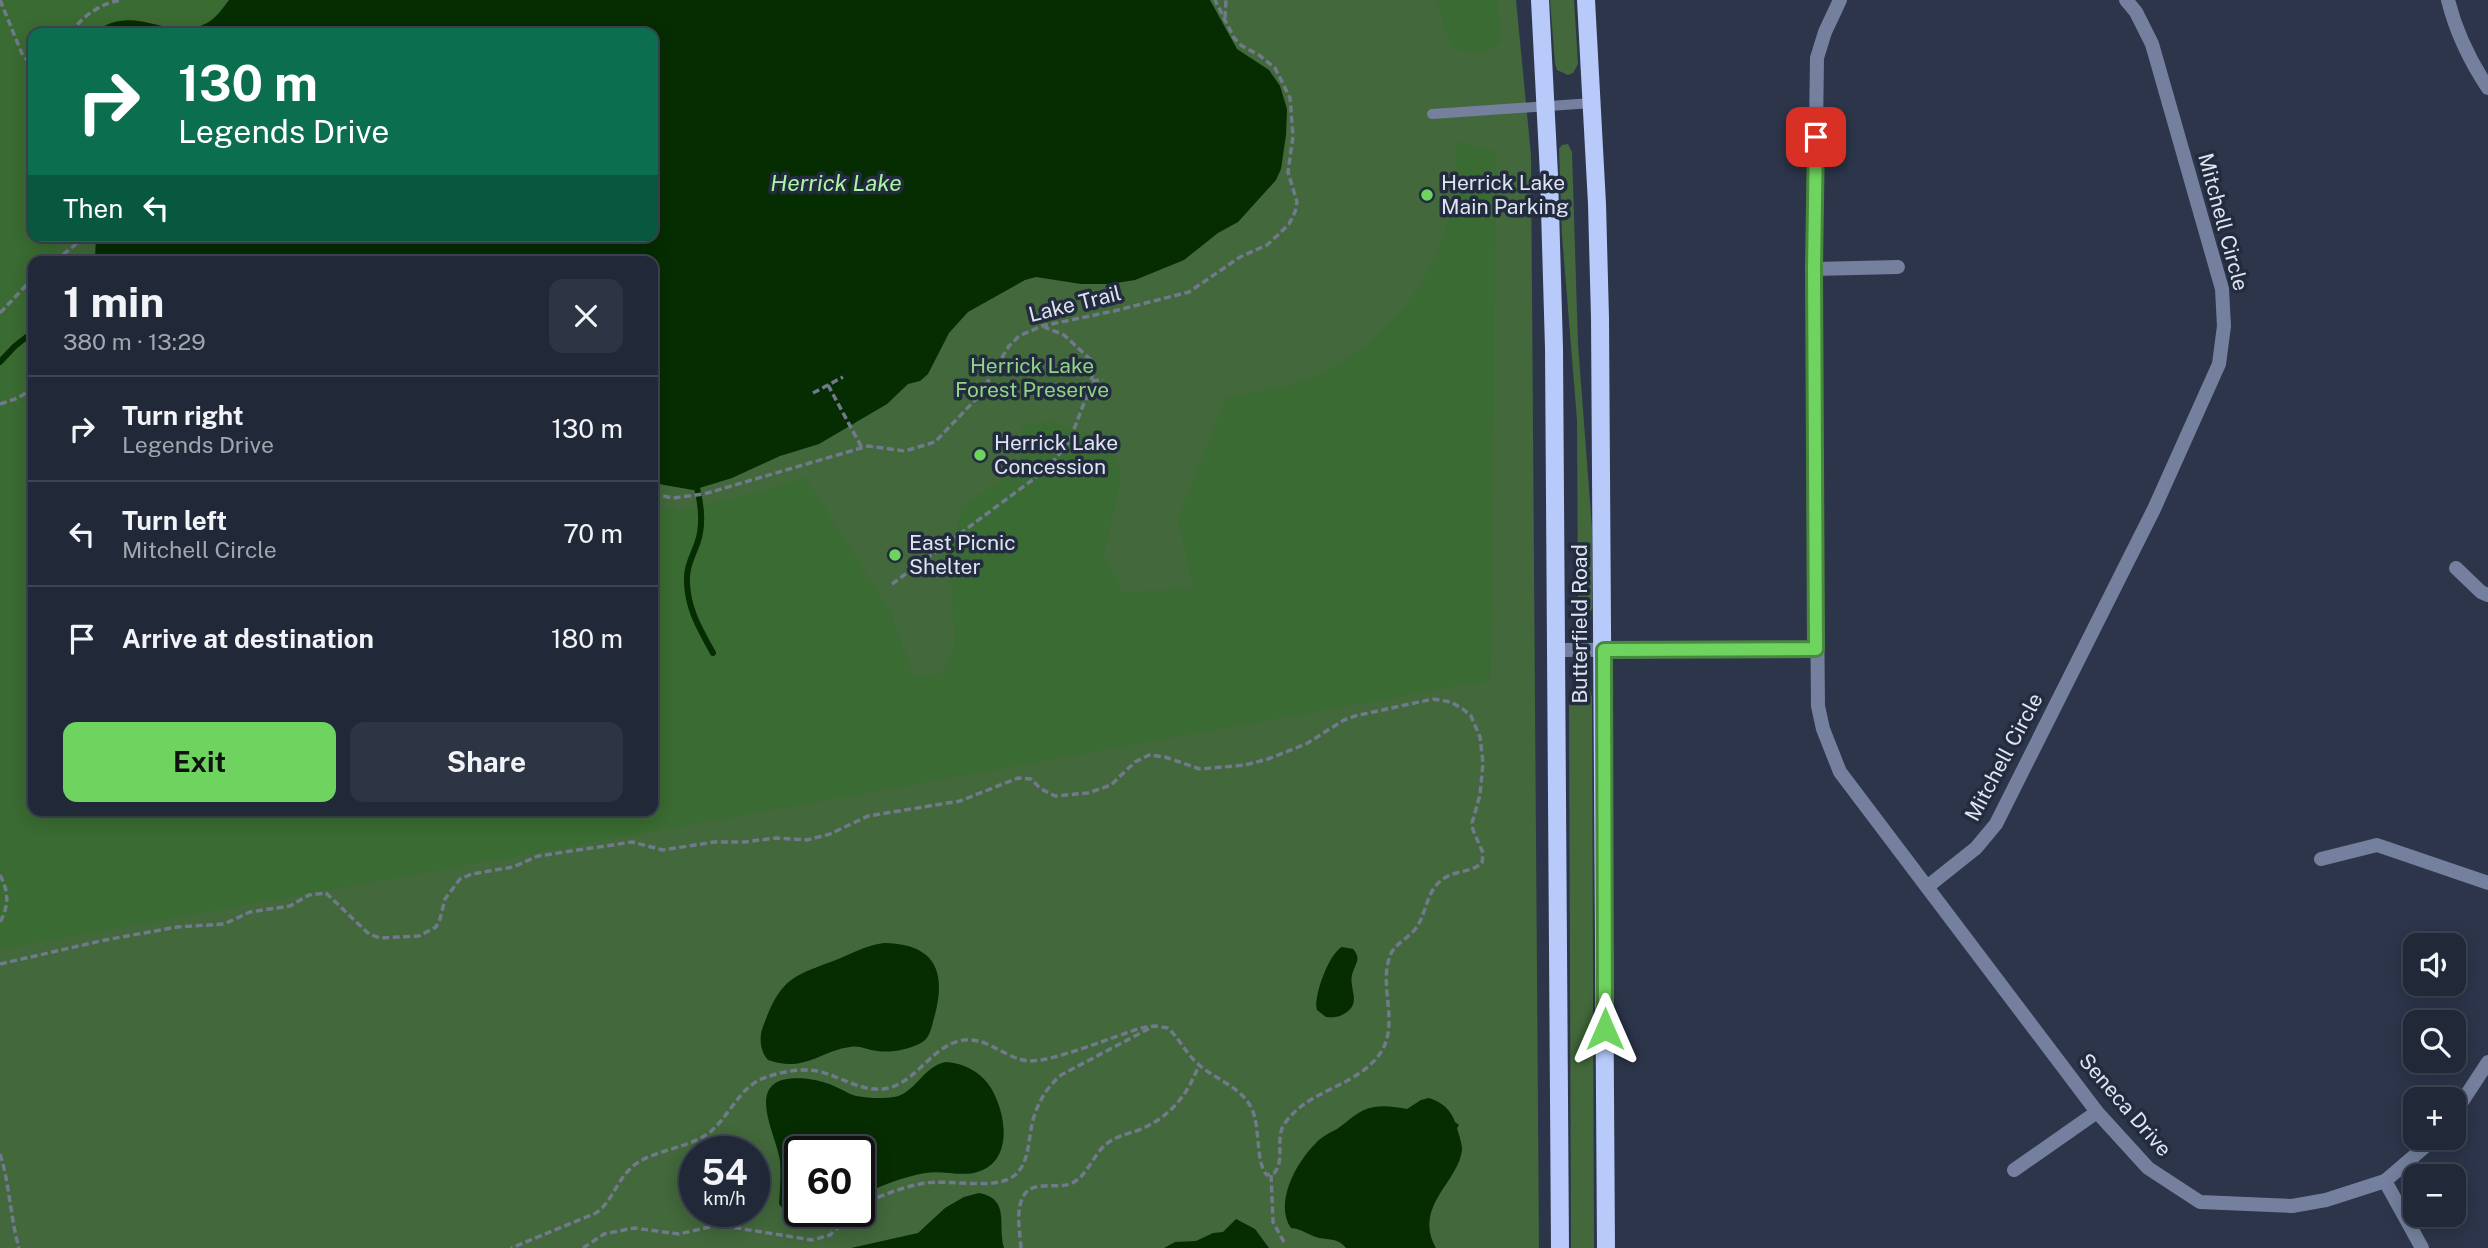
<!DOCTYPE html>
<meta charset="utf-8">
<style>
body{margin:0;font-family:"Public Sans",sans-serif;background:#2d3443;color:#f1f3f6;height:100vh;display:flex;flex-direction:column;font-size:26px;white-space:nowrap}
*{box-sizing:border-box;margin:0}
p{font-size:23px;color:#a2a6ae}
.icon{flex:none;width:38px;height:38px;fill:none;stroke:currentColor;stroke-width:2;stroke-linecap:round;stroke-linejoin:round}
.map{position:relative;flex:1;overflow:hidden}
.side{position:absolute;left:28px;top:256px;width:630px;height:560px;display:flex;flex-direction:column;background:#212838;border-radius:14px;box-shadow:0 4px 18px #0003,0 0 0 2px #3e4453}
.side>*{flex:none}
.top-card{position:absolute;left:28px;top:28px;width:630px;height:214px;border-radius:14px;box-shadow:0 4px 18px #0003,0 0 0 2px #3e4453;background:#0b6e4f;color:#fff;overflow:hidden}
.controls{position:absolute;left:2403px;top:933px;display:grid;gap:14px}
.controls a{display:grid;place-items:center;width:63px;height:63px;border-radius:14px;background:#212838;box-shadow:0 4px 18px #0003,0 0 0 2px #3e4453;font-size:35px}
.speed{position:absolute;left:679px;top:1136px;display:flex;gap:14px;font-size:35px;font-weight:700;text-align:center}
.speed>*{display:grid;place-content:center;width:91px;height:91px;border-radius:50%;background:#212838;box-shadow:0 4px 18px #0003,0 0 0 2px #3e4453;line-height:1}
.speed small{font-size:18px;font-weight:400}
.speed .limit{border:4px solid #111;border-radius:10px;background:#fff;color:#111}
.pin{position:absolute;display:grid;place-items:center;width:60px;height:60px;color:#fff;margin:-30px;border-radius:14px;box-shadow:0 4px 10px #0006}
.me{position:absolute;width:77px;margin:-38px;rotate:0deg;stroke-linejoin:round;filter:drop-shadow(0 0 5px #0008)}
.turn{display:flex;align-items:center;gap:24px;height:147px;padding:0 35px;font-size:32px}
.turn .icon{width:91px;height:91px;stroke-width:2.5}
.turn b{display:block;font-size:49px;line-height:60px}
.then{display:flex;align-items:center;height:66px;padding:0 35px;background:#0003;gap:14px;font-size:26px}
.round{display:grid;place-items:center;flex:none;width:74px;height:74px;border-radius:14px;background:#2d3443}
.summary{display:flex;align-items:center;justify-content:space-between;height:119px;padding:0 35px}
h1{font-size:42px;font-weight:700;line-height:52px}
.button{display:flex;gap:14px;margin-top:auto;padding:14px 35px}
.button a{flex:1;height:80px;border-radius:14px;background:#6fd35f;color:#111;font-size:28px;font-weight:700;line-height:80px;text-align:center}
.button a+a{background:#2d3443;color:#f1f3f6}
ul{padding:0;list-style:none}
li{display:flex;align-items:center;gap:21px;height:105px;padding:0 35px;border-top:2px solid #3e4453}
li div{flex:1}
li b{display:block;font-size:26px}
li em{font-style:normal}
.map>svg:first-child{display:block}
.green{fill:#42683b;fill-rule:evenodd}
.forest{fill:#3a6b32}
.water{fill:#062c01}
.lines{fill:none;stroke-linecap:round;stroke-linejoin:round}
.stream{stroke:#062c01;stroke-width:6}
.path{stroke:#71798c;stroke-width:3.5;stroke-dasharray:7 3.5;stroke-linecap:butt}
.lane{stroke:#74809d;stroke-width:10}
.street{stroke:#74809d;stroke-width:14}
.primary{stroke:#b7caf9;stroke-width:18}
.route-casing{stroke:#48893e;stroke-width:18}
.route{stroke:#6fd35f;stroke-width:12}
.poi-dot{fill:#6fd35f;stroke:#232b3f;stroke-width:2.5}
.labels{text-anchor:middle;stroke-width:7;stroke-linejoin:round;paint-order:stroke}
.poi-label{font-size:21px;fill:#dee4f2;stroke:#232b3f;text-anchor:start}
.street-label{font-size:21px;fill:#dee4f2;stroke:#232b3f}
.park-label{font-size:21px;fill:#8fd584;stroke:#232b3f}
.water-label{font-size:23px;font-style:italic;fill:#aef5a2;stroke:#232b3f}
</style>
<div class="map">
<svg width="2488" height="1248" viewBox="0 0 2488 1248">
<rect width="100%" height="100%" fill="#2c354a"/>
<!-- green -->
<g class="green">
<path d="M0,0H1516L1531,155L1539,1248H0ZM33,33H653V236H33ZM33,261H653V810H33ZM695,1152H754V1211H695ZM800,1152H859V1211H800Z"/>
<polygon points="1550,0 1574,0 1578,64 1573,73 1568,75 1557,70 1555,64"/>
<polygon points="1568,144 1572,152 1578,344 1592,528 1592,609 1588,614 1584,614 1578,608 1577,420 1562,235 1559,149 1562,145"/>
<polygon points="1580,686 1590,691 1592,697 1594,1248 1571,1248 1569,697 1573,688"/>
</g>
<!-- forest -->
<g class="forest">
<path d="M0,0H229L212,20L204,25L192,28L173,27L148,18L100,27L94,33H33V236H53L62,261H33V810H653V505L677,511L759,492L805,477L891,613L914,678L942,673L955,645L951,563L961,508L1018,468L1023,426L1053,421L1100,439L1122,470L1104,556L1123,592L1194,589L1178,519L1227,396C1249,393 1270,391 1291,385C1362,363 1422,304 1445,232C1454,203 1455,172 1457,142L1496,152L1490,680L0,949Z"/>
<polygon points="1436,0 1497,0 1500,43 1479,54 1451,47"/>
</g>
<!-- water -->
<g class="water">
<path d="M229,0H1210L1237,49L1269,70L1280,86L1287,109L1286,135L1281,169L1276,180L1238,222L1218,233L1184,260L1135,280L1110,284H1081L1036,277L1025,280L968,312L949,333L928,374L920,381L908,384L887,404L819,444L780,456L732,478L693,490L653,483V261L95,259L96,236H653V33H94C134,0 169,44 207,23C216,18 223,8 229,0Z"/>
<path d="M884,943C936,944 947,972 934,1018C931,1029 930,1039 919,1044C906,1050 891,1053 877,1051C868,1050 859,1045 850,1047C820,1051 804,1073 768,1060C759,1050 759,1035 764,1024C783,973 797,976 843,957C857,951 868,945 884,943Z"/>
<path d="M1342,947L1353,949C1362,959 1355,964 1352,975C1349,989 1361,1002 1347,1012C1340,1017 1334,1018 1326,1017L1317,1010C1313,997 1329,953 1342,947Z"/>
<path d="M946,1062C964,1063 981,1072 991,1088C1007,1115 1014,1164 974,1173C958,1176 941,1170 925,1173C903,1177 878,1186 859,1197V1152H800V1211H844L834,1218L823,1221L783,1209L779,1204C780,1189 781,1175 780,1161C778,1141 754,1099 774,1084C786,1075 812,1078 826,1083C837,1086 846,1093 856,1096C867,1098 882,1099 894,1097C915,1094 923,1066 946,1062Z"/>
<path d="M1429,1098C1442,1102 1451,1110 1455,1122L1459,1125L1457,1128C1459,1135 1462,1143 1462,1150C1458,1183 1413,1206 1436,1248H1346C1338,1238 1330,1240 1319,1238C1308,1235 1302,1229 1291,1228C1274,1203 1296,1163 1315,1144C1321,1137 1329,1133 1337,1129C1349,1121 1359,1109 1374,1107C1384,1105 1397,1107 1407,1109L1421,1100Z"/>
<path d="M979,1193C1011,1199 997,1225 1004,1248H851L918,1233L945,1208L964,1197Z"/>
<polygon points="1236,1219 1255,1229 1269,1248 1164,1248 1175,1242 1196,1241 1213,1233 1223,1232"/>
</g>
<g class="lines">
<!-- stream -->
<g class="stream">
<polyline points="0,362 15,346 33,332"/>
<path d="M697,488C701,504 703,525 698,541C694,554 687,564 687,577C686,606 699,628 713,653"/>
</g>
<!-- path -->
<g class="path">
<polyline points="0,0 23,56 33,65"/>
<polyline points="1225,18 1226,0"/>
<path d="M71,33C81,17 102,2 122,0"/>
<polyline points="55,261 75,245 79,236"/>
<polyline points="0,313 33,278"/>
<polyline points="1092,381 1103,380"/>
<polyline points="828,385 862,448"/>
<polyline points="813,393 843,377"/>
<polyline points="0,404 18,398 33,388"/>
<polyline points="653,494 673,498 704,494 868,446 905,451 935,442 979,396 1009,346 1019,336 1042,326 1114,311 1189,292 1240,257 1267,245 1278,235 1289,224 1295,212 1297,202 1288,172 1293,136 1290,98 1275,68 1259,55 1242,46 1234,38 1215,0"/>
<polyline points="892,584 1035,478 1051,464 1069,442 1084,403 1092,387 1092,361 1064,335 1044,327"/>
<path d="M0,875C9,892 9,906 0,922"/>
<path d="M0,964L105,940L177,927L224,924L250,912L290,906L309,895L326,893L369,934L380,938L419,936L436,927L440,919L445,899L460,879L472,874L513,867L538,856L632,842L663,850L714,842H744L776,838L807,840L830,834L868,816L960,801L1018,778L1031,779L1041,789L1055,796L1088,793L1111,785L1135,762L1149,755L1165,757L1200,769L1245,765L1268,759L1306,744L1344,720L1355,716L1433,699L1451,702L1463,709L1471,716L1480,737L1483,763L1480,795L1472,823L1473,830L1483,853L1482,863C1471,873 1455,870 1443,879C1427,890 1427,910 1418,925C1411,938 1395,942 1390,956C1378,988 1401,1025 1379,1055C1354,1088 1309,1089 1285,1123C1274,1138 1286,1160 1274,1173L1267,1175C1255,1163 1261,1126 1251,1107C1239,1085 1213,1079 1196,1062C1185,1052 1179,1038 1168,1028L1155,1026L1141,1028C1115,1036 1053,1062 1029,1061C1004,1059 986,1034 959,1041C929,1049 915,1085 883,1089C859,1091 840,1076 817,1071C800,1068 780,1072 764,1078C739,1087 730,1116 709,1133C686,1149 649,1151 632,1167C617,1180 612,1202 596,1213L511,1248"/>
<path d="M0,1154C10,1185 10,1217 19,1248"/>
<polyline points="1271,1175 1273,1222 1285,1244"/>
<path d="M859,1207C879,1196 902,1187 925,1183C949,1179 997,1191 1015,1175C1030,1162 1028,1138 1033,1120C1038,1102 1047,1087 1061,1075L1150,1028"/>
<polyline points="583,1248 604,1234 634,1228 679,1234 714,1226 731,1227 812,1240 830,1235 855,1211"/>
<path d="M1021,1248C1020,1232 1015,1210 1024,1195C1034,1179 1059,1191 1074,1182C1087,1175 1093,1156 1105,1145C1114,1137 1127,1134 1139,1130C1170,1117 1187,1096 1199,1065"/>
</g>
<!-- lane -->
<polyline class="lane" points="1432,114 1592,103"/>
<!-- street -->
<g class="street">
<polyline points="1840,0 1825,32 1817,58 1814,269 1818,706 1823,729 1840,772 2097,1112 2148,1168 2200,1202 2292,1206 2326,1200 2385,1181 2435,1138"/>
<path d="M2448,0C2456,32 2470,61 2488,88"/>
<polyline points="1814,269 1898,267"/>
<polyline points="2456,568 2481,592 2488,595"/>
<polyline points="1558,650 1816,649"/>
<polyline points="2321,859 2377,845 2488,883"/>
<polyline points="1927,887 1976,848 1996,824 2154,509 2219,364 2224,326 2222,289 2152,44 2136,12 2126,0"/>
<polyline points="2454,1114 2488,1062"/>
<polyline points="2014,1170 2097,1112"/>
<polyline points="2385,1181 2422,1248"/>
</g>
<!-- primary -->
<g class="primary">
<polyline points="1540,0 1549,175 1554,348 1560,1248"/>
<polyline points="1586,0 1597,204 1600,318 1606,1248"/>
</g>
</g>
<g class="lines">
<defs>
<polyline id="route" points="1605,1029 1604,650 1816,649 1814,269 1816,137"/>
</defs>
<!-- route casing -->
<use href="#route" class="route-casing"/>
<!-- route -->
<use href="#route" class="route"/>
</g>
<!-- markers -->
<g class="poi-dot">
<circle cx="1427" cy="195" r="7"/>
<circle cx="980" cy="455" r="7"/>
<circle cx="895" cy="555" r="7"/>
</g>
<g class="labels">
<!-- poi labels -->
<g class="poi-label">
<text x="1441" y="190">Herrick Lake<tspan x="1441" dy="24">Main Parking</tspan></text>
<text x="994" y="450">Herrick Lake<tspan x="994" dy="24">Concession</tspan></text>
<text x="909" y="550">East Picnic<tspan x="909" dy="24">Shelter</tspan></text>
</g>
<!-- street labels -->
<g class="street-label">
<text transform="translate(2223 222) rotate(75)" y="7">Mitchell Circle</text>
<text transform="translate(1075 304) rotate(-14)" y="7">Lake Trail</text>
<text transform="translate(1580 624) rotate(-90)" y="7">Butterfield Road</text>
<text transform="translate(2004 757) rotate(-62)" y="7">Mitchell Circle</text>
<text transform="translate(2125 1105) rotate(49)" y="7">Seneca Drive</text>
</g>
<!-- park labels -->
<g class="park-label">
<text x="1032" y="373">Herrick Lake<tspan x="1032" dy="24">Forest Preserve</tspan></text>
</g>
<!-- water labels -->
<g class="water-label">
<text x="836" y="191">Herrick Lake</text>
</g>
</g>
</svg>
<div class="controls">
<a><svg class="icon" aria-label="sound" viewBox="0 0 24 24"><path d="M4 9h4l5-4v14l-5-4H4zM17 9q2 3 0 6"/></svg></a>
<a><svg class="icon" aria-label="search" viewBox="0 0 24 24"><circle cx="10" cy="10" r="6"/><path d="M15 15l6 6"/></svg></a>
<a>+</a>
<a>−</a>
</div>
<div class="speed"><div>54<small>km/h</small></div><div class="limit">60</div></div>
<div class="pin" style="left:1816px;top:137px;background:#d93025"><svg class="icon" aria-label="arrive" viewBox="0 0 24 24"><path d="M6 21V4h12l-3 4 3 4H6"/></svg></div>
<svg class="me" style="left:1605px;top:1029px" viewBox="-20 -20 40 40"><path d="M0-17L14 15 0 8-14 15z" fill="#6fd35f" stroke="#fff" stroke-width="4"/></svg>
<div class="top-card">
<div class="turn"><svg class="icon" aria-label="right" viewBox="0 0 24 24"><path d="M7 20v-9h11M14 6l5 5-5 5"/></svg><div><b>130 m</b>Legends Drive</div></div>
<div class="then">Then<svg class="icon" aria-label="left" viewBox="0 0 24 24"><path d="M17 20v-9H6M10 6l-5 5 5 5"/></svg></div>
</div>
<section class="side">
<div class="summary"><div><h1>1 min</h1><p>380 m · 13:29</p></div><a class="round"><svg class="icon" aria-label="close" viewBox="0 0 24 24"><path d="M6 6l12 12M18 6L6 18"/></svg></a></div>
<ul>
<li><svg class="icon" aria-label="right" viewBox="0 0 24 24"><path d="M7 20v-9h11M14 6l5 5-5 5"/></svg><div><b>Turn right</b><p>Legends Drive</p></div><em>130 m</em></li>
<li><svg class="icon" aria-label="left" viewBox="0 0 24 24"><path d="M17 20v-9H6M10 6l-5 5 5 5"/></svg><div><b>Turn left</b><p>Mitchell Circle</p></div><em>70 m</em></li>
<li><svg class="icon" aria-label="arrive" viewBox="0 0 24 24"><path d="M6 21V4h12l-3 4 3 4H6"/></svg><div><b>Arrive at destination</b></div><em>180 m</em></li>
</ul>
<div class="button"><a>Exit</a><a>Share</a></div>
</section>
</div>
